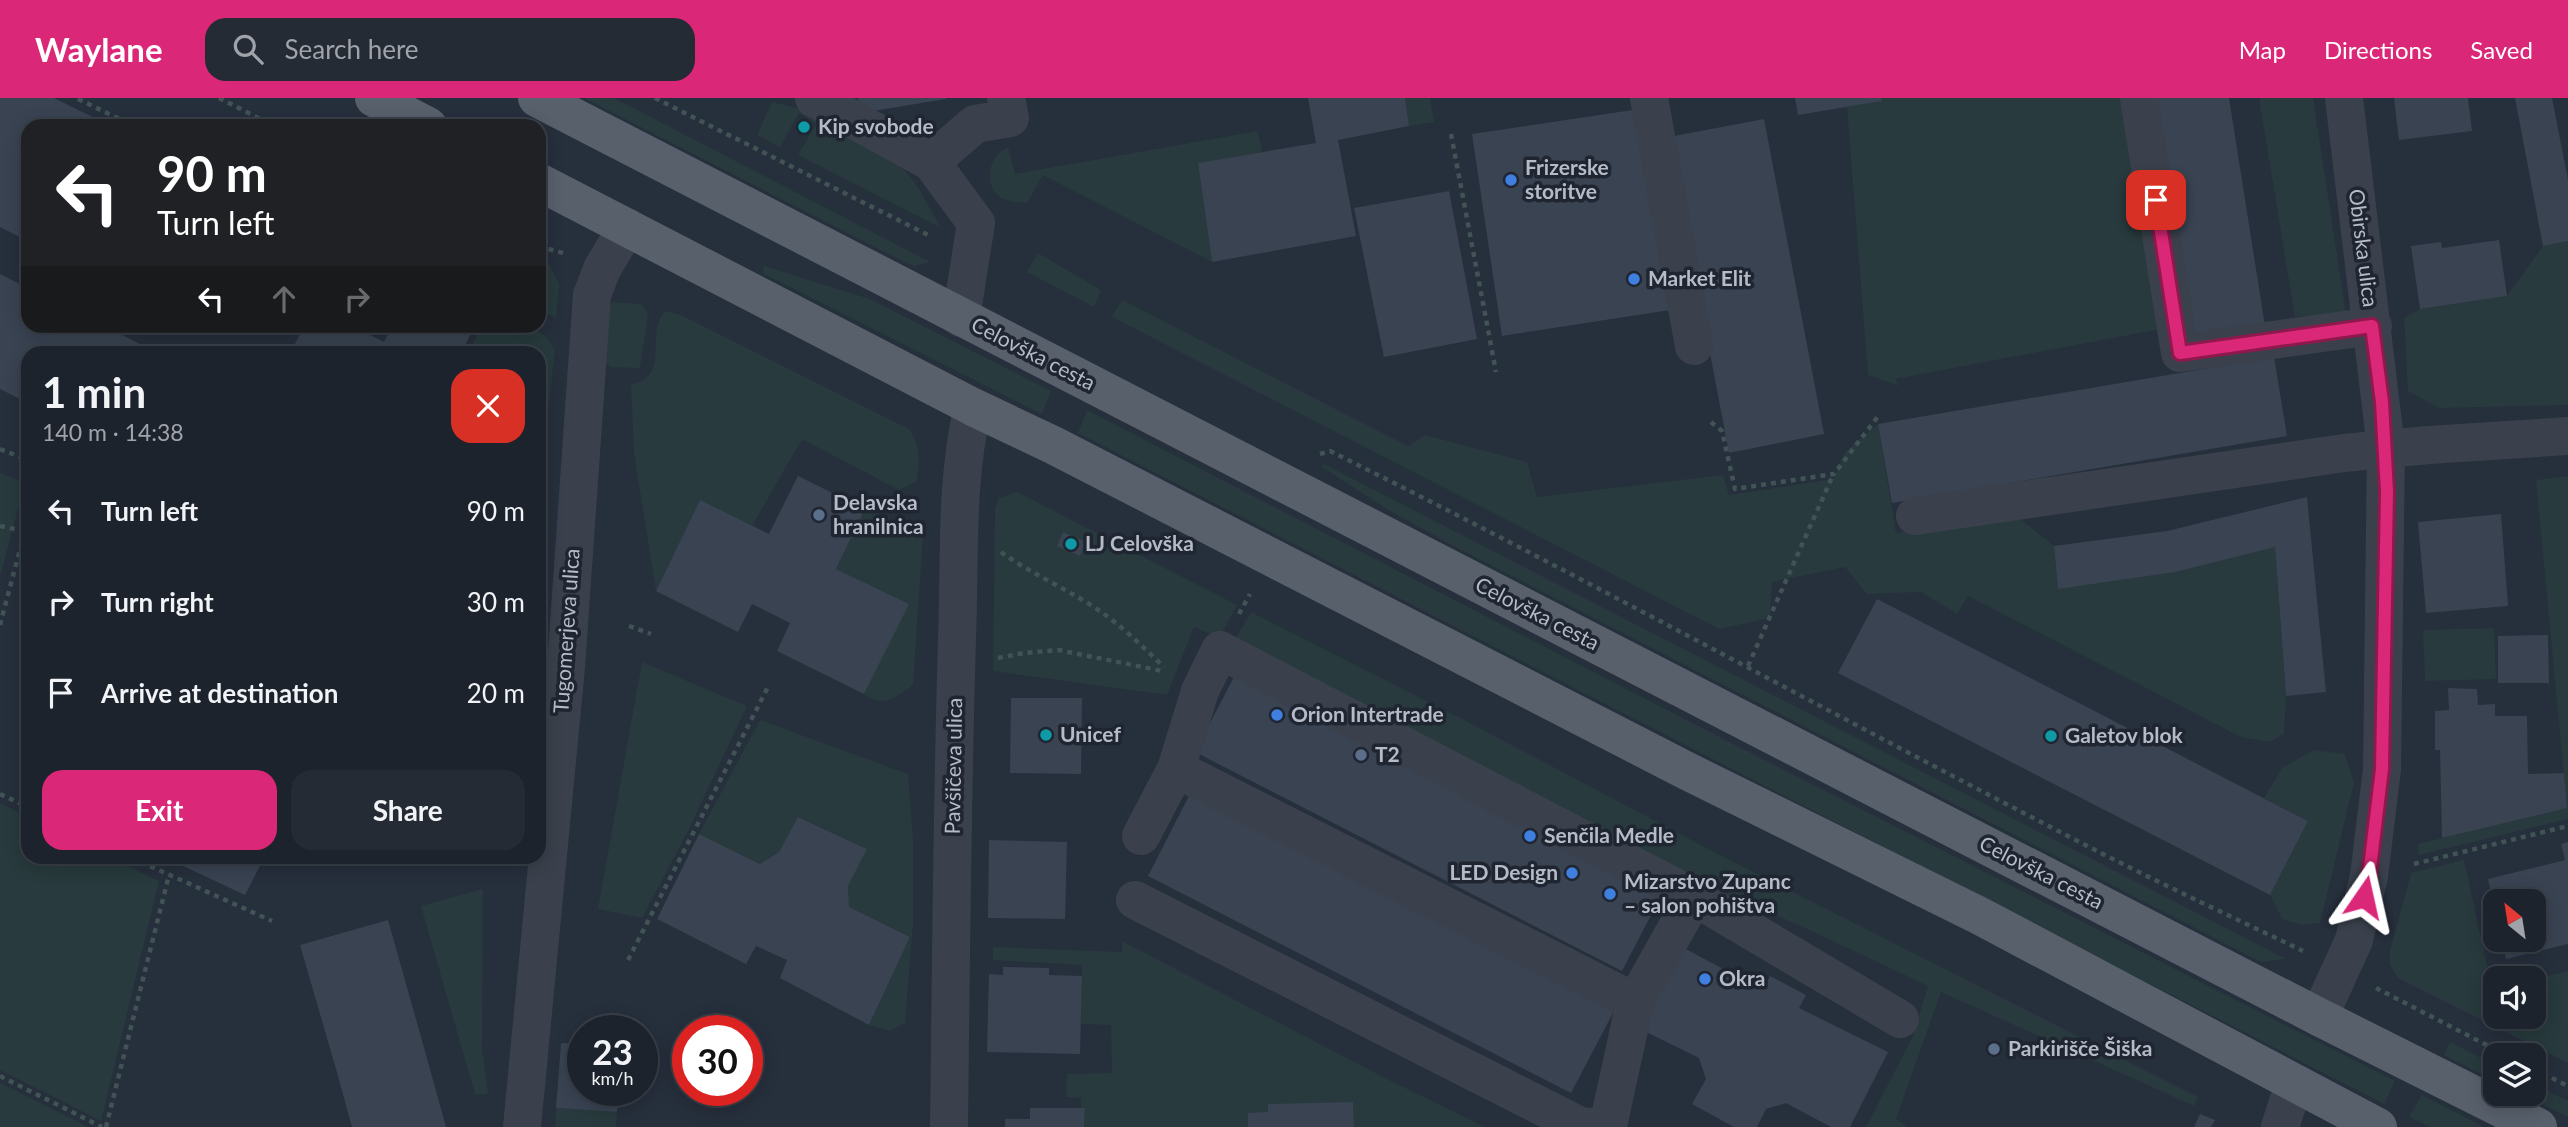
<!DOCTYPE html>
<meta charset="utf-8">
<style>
body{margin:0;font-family:Lato,sans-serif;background:#252b35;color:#f1f3f6;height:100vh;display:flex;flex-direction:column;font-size:26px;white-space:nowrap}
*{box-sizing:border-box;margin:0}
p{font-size:23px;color:#a0a4aa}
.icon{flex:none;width:38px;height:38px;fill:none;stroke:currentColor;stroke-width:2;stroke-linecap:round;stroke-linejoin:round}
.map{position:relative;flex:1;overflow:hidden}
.panel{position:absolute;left:21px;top:248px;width:525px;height:518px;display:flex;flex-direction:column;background:#1c232d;border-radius:21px;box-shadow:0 4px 18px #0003,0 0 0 2px #3a4049}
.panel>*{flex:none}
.guide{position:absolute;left:21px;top:21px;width:525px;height:214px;border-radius:21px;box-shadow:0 4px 18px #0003,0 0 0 2px #3a4049;background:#202124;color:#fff;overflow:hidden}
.needle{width:46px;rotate:330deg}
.controls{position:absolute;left:2483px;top:791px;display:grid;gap:14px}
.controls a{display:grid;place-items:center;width:63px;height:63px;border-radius:14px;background:#1c232d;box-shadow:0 4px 18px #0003,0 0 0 2px #3a4049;font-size:35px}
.speed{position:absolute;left:567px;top:917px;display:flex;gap:14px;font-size:35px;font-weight:700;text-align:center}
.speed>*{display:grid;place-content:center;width:91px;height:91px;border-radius:50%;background:#1c232d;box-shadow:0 4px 18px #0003,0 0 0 2px #3a4049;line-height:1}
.speed small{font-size:18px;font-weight:400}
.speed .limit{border:10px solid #d22;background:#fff;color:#111}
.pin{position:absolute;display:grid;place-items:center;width:60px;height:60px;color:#fff;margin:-30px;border-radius:14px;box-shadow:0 4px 10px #0006}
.me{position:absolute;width:77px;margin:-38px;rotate:11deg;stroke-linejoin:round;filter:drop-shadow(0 0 5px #0008)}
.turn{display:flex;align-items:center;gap:24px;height:147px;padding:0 21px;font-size:32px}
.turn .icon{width:91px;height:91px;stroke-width:2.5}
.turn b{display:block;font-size:49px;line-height:60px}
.lanes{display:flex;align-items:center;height:66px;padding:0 21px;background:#0003;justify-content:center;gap:35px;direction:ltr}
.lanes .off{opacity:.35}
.round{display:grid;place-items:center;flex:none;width:74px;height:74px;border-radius:21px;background:#252b35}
.headline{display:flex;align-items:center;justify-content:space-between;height:119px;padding:0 21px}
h1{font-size:42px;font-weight:700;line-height:52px}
.cta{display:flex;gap:14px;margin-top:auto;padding:14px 21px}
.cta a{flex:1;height:80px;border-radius:21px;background:#db2777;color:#fff;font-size:28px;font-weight:700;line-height:80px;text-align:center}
.cta a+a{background:#252b35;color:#f1f3f6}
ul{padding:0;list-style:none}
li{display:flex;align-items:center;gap:21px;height:91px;padding:0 21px}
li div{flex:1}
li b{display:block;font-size:26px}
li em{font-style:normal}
header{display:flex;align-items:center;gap:42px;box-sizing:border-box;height:98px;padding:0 35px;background:#db2777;color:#fff}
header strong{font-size:33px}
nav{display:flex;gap:38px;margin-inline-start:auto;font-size:24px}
.search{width:490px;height:63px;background:#252b35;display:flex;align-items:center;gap:18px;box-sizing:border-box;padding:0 24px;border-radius:21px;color:#a0a4aa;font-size:26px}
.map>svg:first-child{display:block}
.green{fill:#283a3d}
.building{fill:#394352}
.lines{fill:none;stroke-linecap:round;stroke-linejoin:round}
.path{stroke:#415355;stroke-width:4.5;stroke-dasharray:5 5;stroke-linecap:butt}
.minor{stroke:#3a414c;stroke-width:38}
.major{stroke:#58606c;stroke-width:38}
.route-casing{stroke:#8e194d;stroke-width:18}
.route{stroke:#db2777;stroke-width:12}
.culture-dot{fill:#0f9aa8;stroke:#1f2631;stroke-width:2.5}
.shop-dot{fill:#3f7fe0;stroke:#1f2631;stroke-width:2.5}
.service-dot{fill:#5c6f8a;stroke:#1f2631;stroke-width:2.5}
.labels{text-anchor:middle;stroke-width:7;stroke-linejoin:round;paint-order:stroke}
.poi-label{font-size:21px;font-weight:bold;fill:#b6bcc7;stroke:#1f2631;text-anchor:start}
.street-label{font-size:21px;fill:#b6bcc7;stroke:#1f2631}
</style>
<header>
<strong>Waylane</strong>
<div class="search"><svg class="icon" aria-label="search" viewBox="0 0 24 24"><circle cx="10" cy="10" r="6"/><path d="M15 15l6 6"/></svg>Search here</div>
<nav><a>Map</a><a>Directions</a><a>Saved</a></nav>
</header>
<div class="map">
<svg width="2568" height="1029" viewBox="0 0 2568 1029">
<rect width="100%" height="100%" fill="#262f3c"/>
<!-- green -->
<g class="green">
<polygon points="584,0 614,0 930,164 915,168 908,166"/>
<polygon points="1405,0 1430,0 1434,24 1409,28"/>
<polygon points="1881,0 2125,0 2161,231 1895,281 1899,288 1868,277 1847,9 1881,3"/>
<polygon points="2259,0 2313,0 2346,216 2295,219"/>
<polygon points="772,4 802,11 904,71 918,89 941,130 798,57 816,26 799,15 780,49 757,37"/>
<path d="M1258,33L1262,54L1198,66L1212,164L1043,77L1027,105C1019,104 1008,104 1000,99C982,86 989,57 1008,49L1015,76Z"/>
<polygon points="2568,143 2568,307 2439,310 2408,293 2404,220 2420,211 2507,198 2543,148"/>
<polygon points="1038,155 1101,192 1094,209 1027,174"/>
<polygon points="539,163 549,166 559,186 556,220 539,212"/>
<polygon points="764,168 870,201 1051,293 1042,316 762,175"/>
<polygon points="1122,202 1408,348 1425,337 1527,364 1537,399 1723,377 1729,397 1833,381 1845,354 1878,326 1896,435 2015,417 2054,448 2058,491 2275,449 2286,598 2284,636 2270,644 2241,639 1968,498 1957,516 1921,494 1867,496 1845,469 1772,484 1770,520 1719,531 1112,219"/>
<polygon points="612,204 641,206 648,216 640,270 611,269 603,263 606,214"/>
<path d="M665,213L681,217L909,331C921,348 920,365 916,384L899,392L802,341L752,428L700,403L656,493L634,355L631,287C672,277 644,239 665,213Z"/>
<path d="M498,228C525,227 541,227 555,252L539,393V256L468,255L480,231L495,237Z"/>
<polygon points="1087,312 1702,630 2395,983 2384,1006 1078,335"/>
<polygon points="1324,366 2158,795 2286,861 2261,864 1446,444 1385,410 1322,369"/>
<polygon points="0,375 25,385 0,478"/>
<polygon points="2568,378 2568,721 2419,757 2418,746 2567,709 2536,382"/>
<polygon points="1017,394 1237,507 1219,540 1194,529 1167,597 993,573 995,410 999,400"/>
<path d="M865,411L923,435L913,587C895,600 885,610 864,596L908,506L836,471Z"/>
<polygon points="1251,514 1468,624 1716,755 2198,999 2194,1008 1941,894 1896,1021 1908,1029 1866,1029 1912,940 1928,888 1805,830 1701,785 1231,548"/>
<polygon points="2494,530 2496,581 2425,583 2423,532"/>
<polygon points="642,564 747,608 687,735 642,820 598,811"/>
<polygon points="760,622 908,676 913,741 913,826 905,925 890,933 869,927 910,839 849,809 848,788 867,751 799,719 779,754 760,766 699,736"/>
<polygon points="2314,652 2345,656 2354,685 2320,825 2302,827 2282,821 2270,797 2308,723 2264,700 2282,670"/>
<polygon points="0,705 28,719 28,760 111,760 159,783 101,1023 0,972"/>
<polygon points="2464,762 2492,891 2495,890 2496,919 2534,919 2534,881 2568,873 2568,965 2398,880 2390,867 2390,853 2411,775"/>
<polygon points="483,791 482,952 488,996 475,996 421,808"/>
<polygon points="1122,843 1387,981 1485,1029 1354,1029 1353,1004 1268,1014 1248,1029 1084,1029 1085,1010 1081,1010 1081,1000 1066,999 1067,976 1112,975 1111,927 1081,926 1082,867 993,862 993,849 1122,854"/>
<polygon points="2450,944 2495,967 2495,983 2444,957"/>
<polygon points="0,985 88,1029 0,1029"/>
<polygon points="2534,986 2568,1003 2568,1019 2521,996 2534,996"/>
<polygon points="2422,997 2484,1029 2430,1029 2409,1019"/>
<polygon points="556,1010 617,1014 616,1029 555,1029"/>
</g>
<!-- building -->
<g class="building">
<polygon points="0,0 54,0 111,28 28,28 28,143 0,129"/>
<polygon points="858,0 946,0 946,1 861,15"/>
<polygon points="1308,0 1405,0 1409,28 1338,42 1356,138 1212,164 1198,65 1316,45"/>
<polygon points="1795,0 1881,0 1882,3 1798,17"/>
<polygon points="2152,0 2229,0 2265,228 2190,240"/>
<polygon points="2394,0 2468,0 2472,33 2399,42"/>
<polygon points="2515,0 2552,0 2568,82 2568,143 2543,148"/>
<polygon points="1639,11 1670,212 1502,238 1472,36"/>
<polygon points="1764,21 1824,336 1729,355 1669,39"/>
<polygon points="1449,93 1477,241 1384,259 1354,110"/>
<polygon points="2499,142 2507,198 2420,211 2411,148 2441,144 2442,150"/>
<polygon points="0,176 28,190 28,228 104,228 160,256 28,256 28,305 0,291"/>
<polygon points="304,228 352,228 384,244 392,228 474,229 461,256 290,256"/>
<polygon points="2274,259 2287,338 1892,405 1878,326"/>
<polygon points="798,378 865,411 836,471 909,506 864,596 777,553 790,525 752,506 738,534 656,493 700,402 769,436"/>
<polygon points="2307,399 2326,594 2286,598 2275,449 2175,474 2058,491 2054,448 2167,433"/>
<polygon points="2501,416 2508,508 2426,515 2418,424"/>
<polygon points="1063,434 1086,444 1080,458 1057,448"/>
<polygon points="1877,501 2308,723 2270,797 1838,575"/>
<polygon points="2548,537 2549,585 2498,585 2498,538"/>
<polygon points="1237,573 1664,792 1622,873 1195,654"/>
<polygon points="2448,590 2477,591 2478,607 2495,606 2495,618 2527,618 2528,676 2564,675 2567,710 2442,740 2440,652 2435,652 2435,613 2449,612"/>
<polygon points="1011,600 1082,600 1081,676 1010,675"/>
<polygon points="1190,696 1614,913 1571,995 1148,778"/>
<polygon points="798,719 867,751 848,788 849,809 910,839 869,927 780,880 787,862 756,848 746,866 657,821 699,736 760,766 779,754"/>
<polygon points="989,742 1067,744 1065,821 988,820"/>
<polygon points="2568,744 2568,846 2506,861 2502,842 2534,842 2534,803 2496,803 2494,809 2488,781 2565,762 2561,746"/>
<polygon points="166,760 264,760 245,797"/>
<polygon points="388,822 423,946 446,1029 352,1029 336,971 300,847"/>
<polygon points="1680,848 1763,892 1770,878 1806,897 1799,910 1888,954 1850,1029 1831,1029 1786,1005 1766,1011 1757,1029 1734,1029 1692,1006 1706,981 1699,960 1636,929"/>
<polygon points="1003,869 1049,870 1049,877 1082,878 1080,956 987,954 989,876 1003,877"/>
<polygon points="561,945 583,946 583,992 619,992 617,1014 556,1010"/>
<polygon points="1353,1004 1354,1029 1248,1029 1248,1015 1268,1014 1268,1006"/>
<polygon points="1030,1010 1085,1010 1084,1029 1005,1029 1005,1021 1030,1021"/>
<polygon points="2200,1016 2215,1022 2211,1029 2194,1029"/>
</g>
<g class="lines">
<!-- path -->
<g class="path">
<polyline points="219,0 274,28"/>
<polyline points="655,0 932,139"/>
<polyline points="78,1 134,28"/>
<polyline points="1451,36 1496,274"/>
<polyline points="539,148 566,156"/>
<polyline points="1711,324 1722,333 1735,391 1834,376 1879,317"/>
<polyline points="0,351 28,362"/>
<path d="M1320,356L1330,353C1578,476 1820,610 2066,737C2144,778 2224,815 2303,853"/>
<polyline points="0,428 24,433"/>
<path d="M1001,454C1030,475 1063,489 1094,509C1120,526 1142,548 1164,569"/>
<polyline points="1239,516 1250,496"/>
<polyline points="0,527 28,421"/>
<polyline points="629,528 651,536"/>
<polyline points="998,560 1024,555 1059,552 1162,573"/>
<polyline points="1748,568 1833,377"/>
<polyline points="0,696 28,709"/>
<polyline points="132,760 272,823"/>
<polyline points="2414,766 2568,728"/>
<polyline points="628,862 768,589"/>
<polyline points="2376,890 2506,957"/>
<polyline points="2534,971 2568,988"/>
<polyline points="0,978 102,1029"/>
<polyline points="106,1029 169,777"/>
</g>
<!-- minor -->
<g class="minor">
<polyline points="814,0 931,64 976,125 961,220"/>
<polyline points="1649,0 1694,248"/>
<polyline points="2139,0 2180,255 2373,228"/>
<polyline points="931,64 975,26 1010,20 1006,0"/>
<polyline points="1915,418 2344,355 2429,347 2568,338"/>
<polyline points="1176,671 1200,593 1220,552 1694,799"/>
<polyline points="1141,738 1176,671 1635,904"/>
<polyline points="1135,802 1582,1029 1608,1028 1635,904 1694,799 1900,921"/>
<polyline points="2319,919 2354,842 2369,778 2382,671 2386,350 2344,0"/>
<polyline points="522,1029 566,569 592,197 602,171 627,129"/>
<path d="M949,1029C951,866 952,704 957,541C960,465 955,383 973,309"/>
<polyline points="2280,1029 2294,986"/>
</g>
<!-- major -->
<g class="major">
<polyline points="374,0 428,28"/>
<polyline points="537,0 2319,919 2538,1029"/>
<polyline points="539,84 973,309 1053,347 1685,672 1980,818 2378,1029"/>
</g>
</g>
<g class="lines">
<defs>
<polyline id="route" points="2156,102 2180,255 2372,228 2382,304 2387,394 2382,671 2369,778 2364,799"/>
</defs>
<!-- route casing -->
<use href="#route" class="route-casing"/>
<!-- route -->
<use href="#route" class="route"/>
</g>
<!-- markers -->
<g class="culture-dot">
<circle cx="804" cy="29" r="7"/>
<circle cx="1071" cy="446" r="7"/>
<circle cx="1046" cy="637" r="7"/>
<circle cx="2051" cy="638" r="7"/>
</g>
<g class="shop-dot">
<circle cx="1511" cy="82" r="7"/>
<circle cx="1634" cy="181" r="7"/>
<circle cx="1277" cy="617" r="7"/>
<circle cx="1530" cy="738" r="7"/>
<circle cx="1572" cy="775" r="7"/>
<circle cx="1610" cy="796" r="7"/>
<circle cx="1705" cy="881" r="7"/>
</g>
<g class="service-dot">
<circle cx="819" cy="417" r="7"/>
<circle cx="1361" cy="657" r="7"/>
<circle cx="1994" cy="951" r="7"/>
</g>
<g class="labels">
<!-- poi labels -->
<g class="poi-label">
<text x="818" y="36">Kip svobode</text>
<text x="1525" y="77">Frizerske<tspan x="1525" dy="24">storitve</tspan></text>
<text x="1648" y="188">Market Elit</text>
<text x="833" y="412">Delavska<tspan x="833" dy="24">hranilnica</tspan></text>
<text x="1085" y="453">LJ Celovška</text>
<text x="1291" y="624">Orion Intertrade</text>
<text x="1060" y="644">Unicef</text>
<text x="2065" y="645">Galetov blok</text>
<text x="1375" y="664">T2</text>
<text x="1544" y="745">Senčila Medle</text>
<text x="1558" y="782" text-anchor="end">LED Design</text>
<text x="1624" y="791">Mizarstvo Zupanc<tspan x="1624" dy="24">– salon pohištva</tspan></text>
<text x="1719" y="888">Okra</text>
<text x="2008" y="958">Parkirišče Šiška</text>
</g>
<!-- street labels -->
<g class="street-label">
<text transform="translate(2363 150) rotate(83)" y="7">Obirska ulica</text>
<text transform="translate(1033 256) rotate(27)" y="7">Celovška cesta</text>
<text transform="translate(1537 516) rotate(27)" y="7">Celovška cesta</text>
<text transform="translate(567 533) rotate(-86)" y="7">Tugomerjeva ulica</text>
<text transform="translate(954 668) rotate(-89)" y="7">Pavšičeva ulica</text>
<text transform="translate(2041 775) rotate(27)" y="7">Celovška cesta</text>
</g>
</g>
</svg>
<div class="controls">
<a><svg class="needle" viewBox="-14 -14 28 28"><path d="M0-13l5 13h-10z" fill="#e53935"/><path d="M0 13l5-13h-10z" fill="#a0a4aa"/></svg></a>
<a><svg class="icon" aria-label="sound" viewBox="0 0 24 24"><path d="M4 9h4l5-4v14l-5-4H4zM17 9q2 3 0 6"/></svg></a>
<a><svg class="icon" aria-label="layers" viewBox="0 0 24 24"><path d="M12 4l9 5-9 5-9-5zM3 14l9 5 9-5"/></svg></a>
</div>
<div class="speed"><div>23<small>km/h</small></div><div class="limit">30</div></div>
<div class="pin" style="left:2156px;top:102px;background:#d93025"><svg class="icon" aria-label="arrive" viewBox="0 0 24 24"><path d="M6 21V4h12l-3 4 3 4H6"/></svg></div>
<svg class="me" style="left:2364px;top:799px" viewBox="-20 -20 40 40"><path d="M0-17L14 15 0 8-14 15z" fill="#db2777" stroke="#fff" stroke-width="4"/></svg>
<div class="guide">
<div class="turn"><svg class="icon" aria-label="left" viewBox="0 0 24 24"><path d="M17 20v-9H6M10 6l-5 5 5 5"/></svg><div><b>90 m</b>Turn left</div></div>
<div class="lanes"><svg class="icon" aria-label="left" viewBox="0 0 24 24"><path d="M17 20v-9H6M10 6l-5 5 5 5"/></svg><svg class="icon off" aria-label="ahead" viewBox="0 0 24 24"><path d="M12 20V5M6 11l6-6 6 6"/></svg><svg class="icon off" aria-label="right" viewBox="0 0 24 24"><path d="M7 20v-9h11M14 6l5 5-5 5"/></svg></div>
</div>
<section class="panel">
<div class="headline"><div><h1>1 min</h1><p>140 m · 14:38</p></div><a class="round" style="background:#d93025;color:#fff"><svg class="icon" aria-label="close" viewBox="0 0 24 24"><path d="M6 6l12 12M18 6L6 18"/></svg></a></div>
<ul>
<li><svg class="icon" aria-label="left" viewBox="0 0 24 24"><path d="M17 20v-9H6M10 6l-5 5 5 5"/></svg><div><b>Turn left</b></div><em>90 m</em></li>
<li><svg class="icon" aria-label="right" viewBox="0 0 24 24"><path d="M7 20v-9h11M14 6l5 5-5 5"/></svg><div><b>Turn right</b></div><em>30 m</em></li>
<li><svg class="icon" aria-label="arrive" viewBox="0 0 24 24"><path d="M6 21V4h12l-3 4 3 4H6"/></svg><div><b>Arrive at destination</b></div><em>20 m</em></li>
</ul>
<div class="cta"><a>Exit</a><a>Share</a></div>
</section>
</div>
